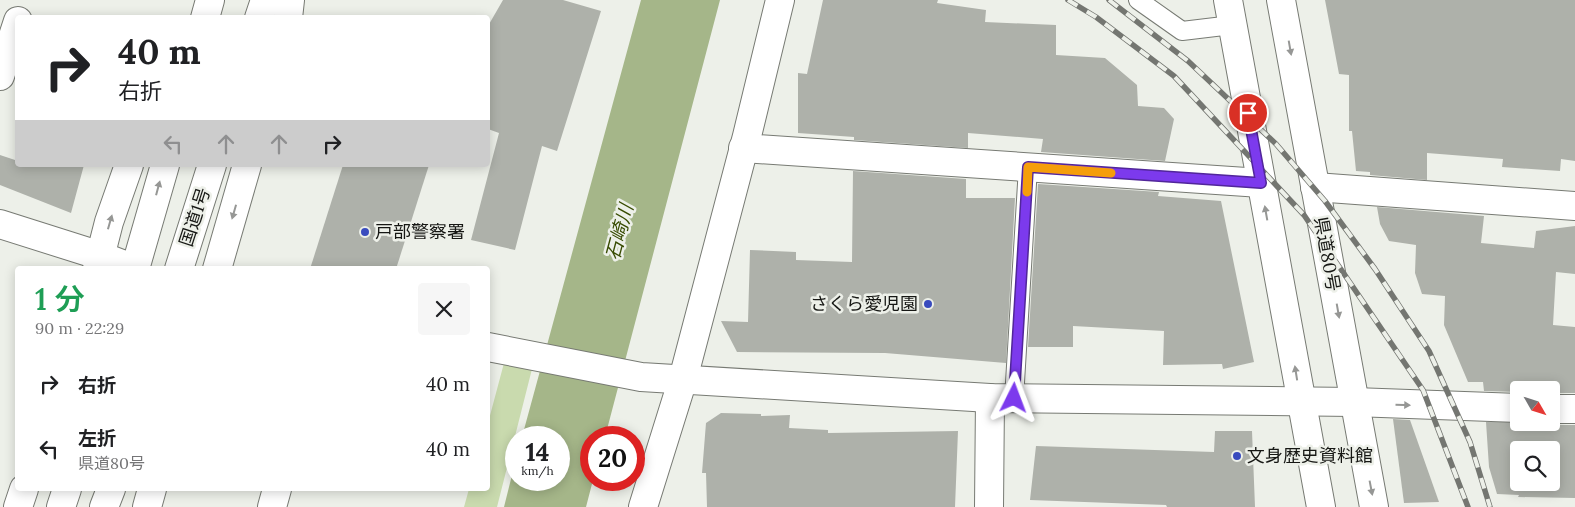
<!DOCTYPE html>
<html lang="ja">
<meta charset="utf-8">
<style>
body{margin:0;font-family:Lora,"Noto Sans JP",serif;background:#f6f6f6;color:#202124;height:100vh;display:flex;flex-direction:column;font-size:19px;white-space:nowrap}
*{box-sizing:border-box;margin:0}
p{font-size:16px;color:#757577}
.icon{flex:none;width:28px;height:28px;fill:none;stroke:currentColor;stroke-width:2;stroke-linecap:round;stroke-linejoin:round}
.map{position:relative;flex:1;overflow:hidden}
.details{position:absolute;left:15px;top:266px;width:475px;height:225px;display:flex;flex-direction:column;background:#fff;border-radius:5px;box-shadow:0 2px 12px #0003}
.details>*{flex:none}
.hud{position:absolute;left:15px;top:15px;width:475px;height:152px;border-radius:5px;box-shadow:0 2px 12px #0003;background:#fff;color:#202124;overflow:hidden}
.needle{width:32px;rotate:129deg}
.controls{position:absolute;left:1510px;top:381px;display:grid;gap:10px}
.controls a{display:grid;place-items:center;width:50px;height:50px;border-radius:5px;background:#fff;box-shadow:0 2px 12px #0003;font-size:25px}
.speed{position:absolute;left:505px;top:426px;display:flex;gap:10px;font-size:25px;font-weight:700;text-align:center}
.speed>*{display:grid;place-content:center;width:65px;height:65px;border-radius:50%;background:#fff;box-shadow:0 2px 12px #0003;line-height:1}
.speed small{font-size:12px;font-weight:400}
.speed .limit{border:8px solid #d22;background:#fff;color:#111}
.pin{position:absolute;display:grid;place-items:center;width:42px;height:42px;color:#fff;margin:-21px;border:2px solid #fff;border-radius:50%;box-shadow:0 1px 5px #0007}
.me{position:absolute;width:55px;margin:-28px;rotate:3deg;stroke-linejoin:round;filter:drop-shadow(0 0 4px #0008)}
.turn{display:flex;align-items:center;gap:18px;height:105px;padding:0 20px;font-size:22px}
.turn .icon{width:65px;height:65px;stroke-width:2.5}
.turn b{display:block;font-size:35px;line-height:42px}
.lanes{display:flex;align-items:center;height:48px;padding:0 20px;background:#0003;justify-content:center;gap:25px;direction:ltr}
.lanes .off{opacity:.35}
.round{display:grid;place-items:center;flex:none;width:52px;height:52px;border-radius:5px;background:#f6f6f6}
.headline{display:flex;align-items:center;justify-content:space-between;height:85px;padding:0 20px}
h1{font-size:30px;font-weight:600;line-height:38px;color:#1e9e55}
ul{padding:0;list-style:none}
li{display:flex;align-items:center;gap:15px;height:65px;padding:0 20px}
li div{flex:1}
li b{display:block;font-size:19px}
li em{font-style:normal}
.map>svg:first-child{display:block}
.green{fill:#c9daae}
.water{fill:#a5b689}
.building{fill:#aeb1aa;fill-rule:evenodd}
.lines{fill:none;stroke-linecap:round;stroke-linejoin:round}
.lane-casing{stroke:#777a73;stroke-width:20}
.street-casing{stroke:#777a73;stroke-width:30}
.secondary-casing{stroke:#777a73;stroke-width:30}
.primary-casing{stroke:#777a73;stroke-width:30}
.highway-casing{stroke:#777a73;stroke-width:30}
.lane{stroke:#fff;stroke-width:18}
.street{stroke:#fff;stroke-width:28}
.secondary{stroke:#fff;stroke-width:28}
.primary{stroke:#fff;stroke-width:28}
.highway{stroke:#fff;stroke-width:28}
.rail-casing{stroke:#747671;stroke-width:5.5}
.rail{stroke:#edf0e9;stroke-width:4;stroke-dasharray:11;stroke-linecap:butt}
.oneway{fill:#969795}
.route-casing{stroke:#51269a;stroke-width:12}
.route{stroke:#7c3aed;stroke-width:9}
.slow{stroke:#f59e0b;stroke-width:9}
.poi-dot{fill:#394bbe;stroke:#edf0e9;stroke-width:2}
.labels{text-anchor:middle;stroke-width:5;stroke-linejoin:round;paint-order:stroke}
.street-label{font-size:18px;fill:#161714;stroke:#edf0e9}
.poi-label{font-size:18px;fill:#161714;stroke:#edf0e9;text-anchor:start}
.water-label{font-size:19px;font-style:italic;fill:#384c02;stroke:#edf0e9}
</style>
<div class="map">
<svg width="1575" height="507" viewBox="0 0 1575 507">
<rect width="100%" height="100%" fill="#edf0e9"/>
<!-- green -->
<polygon class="green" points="504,363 532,369 497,507 464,507 469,489 488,489 488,423"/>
<!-- water -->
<polygon class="water" points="641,0 720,0 605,437 591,438 591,480 593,480 586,507 504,507 516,459 516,480 559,480 559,438 522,437"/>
<!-- building -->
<g class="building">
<polygon points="503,0 563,0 601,11 557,151 542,146 515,250 471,240 499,133 488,129 488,26"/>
<polygon points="823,0 938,0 937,3 986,10 985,22 1056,25 1056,55 1105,58 1137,85 1138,106 1164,108 1174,119 1165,161 1041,152 1043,139 968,133 968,148 854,140 854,137 798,133 798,73 807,74"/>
<polygon points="1325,0 1575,0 1575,161 1561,159 1560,171 1502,167 1503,159 1427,153 1427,180 1370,175 1370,172 1356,171 1352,131 1349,131 1349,75 1339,74"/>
<polygon points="0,155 18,161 18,165 84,165 71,213 0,185"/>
<polygon points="343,165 429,165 396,269 310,269"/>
<polygon points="853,171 966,179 966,198 1015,198 1006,363 885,353 737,352 721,321 748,322 750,250 796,252 796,260 852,262"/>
<polygon points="1038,184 1159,192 1158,196 1221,201 1254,362 1223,369 1222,364 1163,365 1164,331 1073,326 1073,347 1028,347"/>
<polygon points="1377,207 1484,216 1481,243 1534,248 1536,231 1575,226 1575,274 1556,272 1553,325 1575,327 1575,393 1551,393 1551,390 1519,390 1519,392 1484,391 1483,382 1468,382 1444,325 1445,296 1422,294 1415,273 1416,245 1389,241 1380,224"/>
<polygon points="721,413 761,414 761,416 790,415 789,428 828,430 828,433 958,431 955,507 707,507 706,473 702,473 706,423"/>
<polygon points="1393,419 1410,420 1439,502 1404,503"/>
<path d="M1486,422H1543L1551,425H1575V498L1518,497L1519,495L1497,494L1489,467ZM1519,450H1551V482H1519Z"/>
<polygon points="1215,431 1252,431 1255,507 1167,507 1166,505 1030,500 1036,446 1214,452"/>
</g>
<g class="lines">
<defs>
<g id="lane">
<polyline points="1138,0 1182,31 1232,25"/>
<polyline points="1014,399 1028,167"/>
</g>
<g id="street">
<polyline points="0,76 18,21"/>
<polyline points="743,148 1261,183"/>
<polyline points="1315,187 1575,206"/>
<polyline points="1354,402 1519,408"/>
<polyline points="1551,409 1575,409"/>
<polyline points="272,507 277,489"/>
<polyline points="643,507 683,379 747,136 780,0"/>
</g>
<g id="secondary">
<polyline points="0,224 101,256 135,269"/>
<polyline points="488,347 641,377 990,398 1354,402"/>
<polyline points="989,507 990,398"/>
</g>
<g id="primary">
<polyline points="1228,0 1321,507"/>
<polyline points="1281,0 1374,507"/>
</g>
<g id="highway">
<polyline points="205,18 210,0"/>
<polyline points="259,18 265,0"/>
<polyline points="288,18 290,0"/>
<polyline points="97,269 109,222 129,165"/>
<polyline points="135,269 165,165"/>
<polyline points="179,269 212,165"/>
<polyline points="217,269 247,165"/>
<polyline points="18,507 24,489"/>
<polyline points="61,507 67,489"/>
<polyline points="104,507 111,489"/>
<polyline points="147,507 152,489"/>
</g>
</defs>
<!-- lane casing -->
<use href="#lane" class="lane-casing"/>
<!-- street casing -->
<use href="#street" class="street-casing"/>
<!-- secondary casing -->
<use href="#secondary" class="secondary-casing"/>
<!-- primary casing -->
<use href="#primary" class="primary-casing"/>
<!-- highway casing -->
<use href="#highway" class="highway-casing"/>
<!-- lane -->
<use href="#lane" class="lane"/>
<!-- street -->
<use href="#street" class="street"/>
<!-- secondary -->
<use href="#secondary" class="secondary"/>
<!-- primary -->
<use href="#primary" class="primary"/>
<!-- highway -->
<use href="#highway" class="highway"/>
<defs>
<g id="rail">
<polyline points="1068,0 1096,17 1174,76 1304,215 1423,390 1468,507"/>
<polyline points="1109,0 1188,61 1276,144 1325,201 1375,269 1429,351 1470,442 1490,507"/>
</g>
</defs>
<!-- rail casing -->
<use href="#rail" class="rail-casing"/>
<!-- rail -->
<use href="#rail" class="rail"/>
</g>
<!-- one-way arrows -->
<defs><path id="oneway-solid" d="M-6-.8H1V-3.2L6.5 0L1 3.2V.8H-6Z" transform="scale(1.25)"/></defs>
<g class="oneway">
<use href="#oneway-solid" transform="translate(1290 48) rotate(80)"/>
<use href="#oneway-solid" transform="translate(158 188) rotate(-75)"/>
<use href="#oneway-solid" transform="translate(234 212) rotate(106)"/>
<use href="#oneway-solid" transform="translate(1266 213) rotate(-100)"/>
<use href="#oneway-solid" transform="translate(110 222) rotate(-74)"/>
<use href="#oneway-solid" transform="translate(1338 311) rotate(80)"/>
<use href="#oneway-solid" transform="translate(1296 373) rotate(-99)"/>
<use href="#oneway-solid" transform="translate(1403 405) rotate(2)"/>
<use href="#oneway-solid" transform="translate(1371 488) rotate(79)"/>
</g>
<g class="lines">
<defs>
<polyline id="route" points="1014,398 1028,167 1261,183 1248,113"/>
</defs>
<!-- route casing -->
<use href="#route" class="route-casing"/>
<!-- route -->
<use href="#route" class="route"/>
<!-- slow -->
<polyline class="slow" points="1027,192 1028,167 1111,173"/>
</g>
<!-- markers -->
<g class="poi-dot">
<circle cx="365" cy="232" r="5"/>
<circle cx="928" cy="304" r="5"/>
<circle cx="1237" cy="456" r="5"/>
</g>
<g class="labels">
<!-- street labels -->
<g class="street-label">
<text transform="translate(195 217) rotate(-72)" y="6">国道1号</text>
<text transform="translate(1327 254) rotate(80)" y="6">県道80号</text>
</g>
<!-- poi labels -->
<g class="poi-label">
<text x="375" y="238">戸部警察署</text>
<text x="918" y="310" text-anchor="end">さくら愛児園</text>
<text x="1247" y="462">文身歴史資料館</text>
</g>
<!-- water labels -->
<g class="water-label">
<text transform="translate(619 232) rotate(-75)" y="7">石崎川</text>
</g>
</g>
</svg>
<div class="controls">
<a><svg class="needle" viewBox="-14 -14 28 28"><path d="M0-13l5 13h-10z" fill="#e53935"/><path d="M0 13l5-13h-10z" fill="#757577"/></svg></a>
<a><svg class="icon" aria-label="search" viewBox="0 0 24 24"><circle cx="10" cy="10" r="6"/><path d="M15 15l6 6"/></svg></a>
</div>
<div class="speed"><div>14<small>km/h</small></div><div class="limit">20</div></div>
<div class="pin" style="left:1248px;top:113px;background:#d93025"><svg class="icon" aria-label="arrive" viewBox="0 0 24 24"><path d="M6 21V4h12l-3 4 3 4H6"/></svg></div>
<svg class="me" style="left:1014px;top:398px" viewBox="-20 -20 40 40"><path d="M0-17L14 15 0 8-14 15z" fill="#7c3aed" stroke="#fff" stroke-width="4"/></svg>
<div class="hud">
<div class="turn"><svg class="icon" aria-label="right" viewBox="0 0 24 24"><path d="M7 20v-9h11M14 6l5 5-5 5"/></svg><div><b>40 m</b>右折</div></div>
<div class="lanes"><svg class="icon off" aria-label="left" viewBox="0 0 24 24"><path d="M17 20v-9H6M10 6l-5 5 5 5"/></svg><svg class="icon off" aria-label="ahead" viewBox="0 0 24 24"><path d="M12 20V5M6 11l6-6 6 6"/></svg><svg class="icon off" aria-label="ahead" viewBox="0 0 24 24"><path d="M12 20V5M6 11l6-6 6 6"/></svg><svg class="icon" aria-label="right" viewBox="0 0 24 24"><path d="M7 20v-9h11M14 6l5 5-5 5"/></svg></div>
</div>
<section class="details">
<div class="headline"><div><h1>1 分</h1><p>90 m · 22:29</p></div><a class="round"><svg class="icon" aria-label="close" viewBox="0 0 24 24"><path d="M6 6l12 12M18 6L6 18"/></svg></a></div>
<ul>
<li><svg class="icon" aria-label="right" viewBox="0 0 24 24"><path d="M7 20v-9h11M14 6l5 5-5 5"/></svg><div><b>右折</b></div><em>40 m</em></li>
<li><svg class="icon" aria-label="left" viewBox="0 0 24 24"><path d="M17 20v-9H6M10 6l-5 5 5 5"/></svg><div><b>左折</b><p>県道80号</p></div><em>40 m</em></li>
</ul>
</section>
</div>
